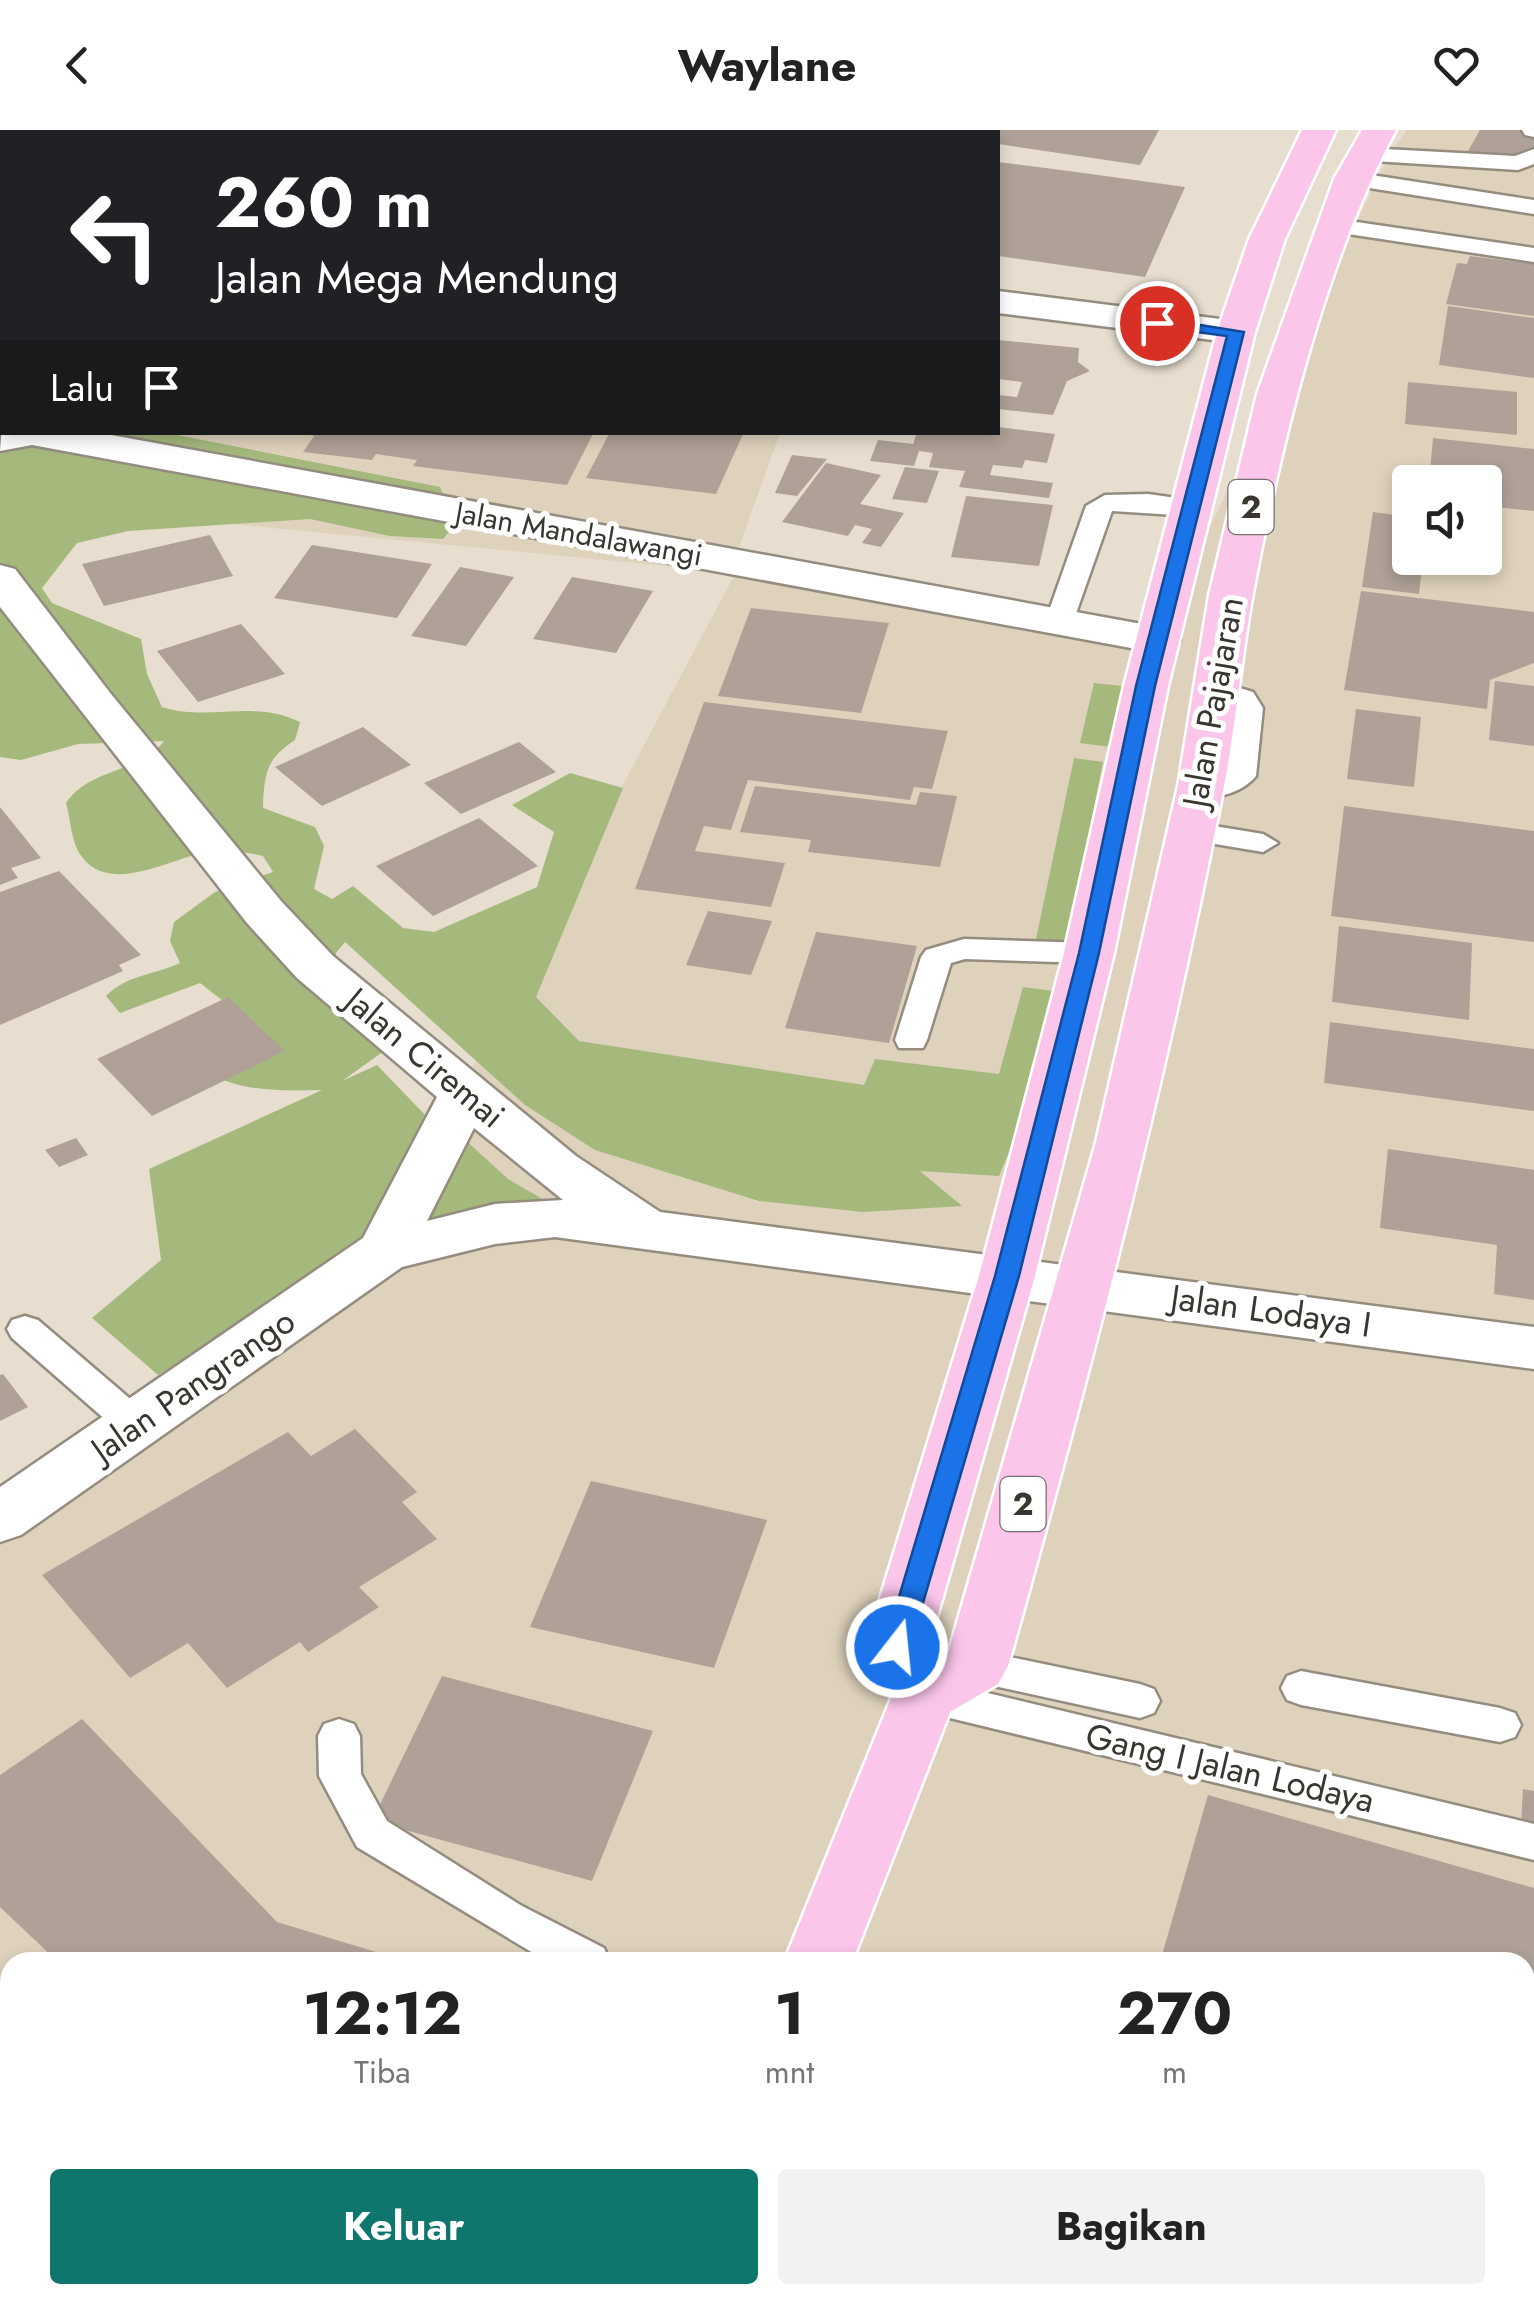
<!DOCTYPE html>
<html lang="id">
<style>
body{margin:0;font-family:Jost,sans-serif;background:#f2f2f2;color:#222;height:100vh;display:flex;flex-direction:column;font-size:38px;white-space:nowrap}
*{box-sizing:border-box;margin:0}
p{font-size:32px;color:#767676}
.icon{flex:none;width:55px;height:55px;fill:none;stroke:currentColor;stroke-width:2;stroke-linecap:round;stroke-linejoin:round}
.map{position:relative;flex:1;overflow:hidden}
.drawer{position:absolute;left:0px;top:1822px;width:1535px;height:352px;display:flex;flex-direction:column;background:#fff;border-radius:30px 30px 0 0;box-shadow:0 5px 15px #0003}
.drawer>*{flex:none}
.banner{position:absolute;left:0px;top:0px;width:1000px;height:305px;box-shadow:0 5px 15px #0003;background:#202124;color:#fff;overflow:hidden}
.fabs{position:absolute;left:1392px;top:335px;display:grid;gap:20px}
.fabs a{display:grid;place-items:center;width:110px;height:110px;border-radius:10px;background:#fff;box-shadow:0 5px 15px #0003;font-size:50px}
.pin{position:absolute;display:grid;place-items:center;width:85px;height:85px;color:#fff;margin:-42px;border:5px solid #fff;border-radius:50%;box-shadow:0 2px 10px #0007}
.me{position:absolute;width:110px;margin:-55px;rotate:16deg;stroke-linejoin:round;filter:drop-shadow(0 0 8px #0008)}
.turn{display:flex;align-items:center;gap:35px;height:210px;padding:0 50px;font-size:45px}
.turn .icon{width:130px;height:130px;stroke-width:2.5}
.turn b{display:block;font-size:70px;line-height:85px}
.then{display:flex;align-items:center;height:95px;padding:0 50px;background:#0003;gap:20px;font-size:38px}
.eta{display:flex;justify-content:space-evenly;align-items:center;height:170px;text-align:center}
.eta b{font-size:60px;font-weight:700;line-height:70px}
.button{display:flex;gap:20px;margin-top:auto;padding:20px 50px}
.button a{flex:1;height:115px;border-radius:10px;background:#0f766e;color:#fff;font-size:40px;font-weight:700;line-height:115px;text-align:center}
.button a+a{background:#f2f2f2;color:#222}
header{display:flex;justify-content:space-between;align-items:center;height:130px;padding:0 50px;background:#fff;font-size:45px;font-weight:700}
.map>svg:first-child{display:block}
.built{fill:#ded2bc;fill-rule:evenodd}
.green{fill:#a5b97d}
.building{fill:#afa197}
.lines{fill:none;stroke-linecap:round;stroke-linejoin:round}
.service-casing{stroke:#948d7f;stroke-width:5}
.minor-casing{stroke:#948d7f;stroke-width:5}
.tertiary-casing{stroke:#948d7f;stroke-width:5}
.trunk-casing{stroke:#fff;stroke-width:5}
.service{fill:#fff;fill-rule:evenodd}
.minor{fill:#fff;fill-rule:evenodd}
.tertiary{fill:#fff;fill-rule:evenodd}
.trunk{fill:#fcc6eb;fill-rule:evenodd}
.route{fill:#1a73e8;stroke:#114b97;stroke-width:2.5}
.labels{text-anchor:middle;stroke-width:10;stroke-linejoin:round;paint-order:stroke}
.far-street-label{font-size:30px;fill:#393630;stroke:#fff}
.shield{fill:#fff;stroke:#74726e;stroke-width:2.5}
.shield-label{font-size:32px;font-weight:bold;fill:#393630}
.street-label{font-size:35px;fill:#393630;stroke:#fff}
</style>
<header><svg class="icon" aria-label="back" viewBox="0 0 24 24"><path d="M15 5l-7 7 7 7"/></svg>Waylane<svg class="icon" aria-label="heart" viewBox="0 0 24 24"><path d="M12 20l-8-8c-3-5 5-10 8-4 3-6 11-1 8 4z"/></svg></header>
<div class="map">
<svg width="1534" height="2174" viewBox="0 0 1534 2174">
<rect width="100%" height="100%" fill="#e7decf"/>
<!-- built -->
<g class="built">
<polygon points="0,0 723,2 2,2 2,302 780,303 730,442 86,380 0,400"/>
<path d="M1407,0H1534V2174H0V1382L363,1143L734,446L1163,495L1389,25ZM1410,352H1485V428H1410ZM10,1832H1525V2165H10Z"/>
</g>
<!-- green -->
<g class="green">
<path d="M65,303H167L440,357L455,394L443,409L390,406L310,389L128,401L77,413L42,458L52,473L141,509L147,544L162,577C210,592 254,569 300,592L295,610C266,629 264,644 263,678L315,697L324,716L314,759L332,769L353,756L403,798L434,802L537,757L554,702L512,675L570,643L623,658L536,867L579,911L864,955L875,929L999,944L1023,857L1076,864L999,1046L920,1041L962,1076L863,1082L759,1071L595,1020L525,975L345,812L336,823L333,846L394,914L342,951L377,935L429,989L361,1124L158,1245L92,1188L161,1130L149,1039L322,960C282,961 243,962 207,943L240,884L200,853L120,883L106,866C128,844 152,846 180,833L170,811L174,792L215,762L273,742L263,726C245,722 227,719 208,722C171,727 104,771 77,719C71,706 70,687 66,673C89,638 140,643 164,611L78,614L21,630L0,627V320Z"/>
<polygon points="1094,553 1123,556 1110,617 1080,613"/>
<polygon points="1074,628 1103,632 1067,813 1036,809"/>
<polygon points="461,1006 508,1049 565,1082 409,1099"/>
</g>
<!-- building -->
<g class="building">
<polygon points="998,0 1159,0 1140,35 998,14"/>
<polygon points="1480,0 1534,0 1534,35 1467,23"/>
<polygon points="998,32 1069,41 1185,57 1145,147 998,126"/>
<polygon points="1470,126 1534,134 1534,186 1446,174 1457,133 1467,134"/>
<polygon points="1448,176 1534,188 1534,248 1439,235"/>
<polygon points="998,210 1079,218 1078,232 1090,241 1067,251 1053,285 998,279 998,265 1017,267 1022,252 998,249"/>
<polygon points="1408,252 1517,262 1517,305 1405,294"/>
<polygon points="998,297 1055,304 1047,333 1025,330 1022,338 993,335 990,345 1053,353 1049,368 959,357 965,341 929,337 933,323 919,321 914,336 870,331 878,310 913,314 917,302 998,302"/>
<polygon points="307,302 594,302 567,355 413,336 417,330 376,324 372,330 303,322 314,306"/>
<polygon points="610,302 744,302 716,364 586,348"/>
<polygon points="1433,308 1534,319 1534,381 1485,376 1485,352 1429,352"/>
<polygon points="792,325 827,329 797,366 775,363"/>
<polygon points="826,333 881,345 860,374 904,383 881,417 862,413 872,399 855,395 848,406 782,392"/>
<polygon points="905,337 939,341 927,373 892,369"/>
<polygon points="966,366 1053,375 1039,436 951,427"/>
<polygon points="1373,382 1410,387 1410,428 1423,428 1419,464 1362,457"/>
<polygon points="210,405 233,446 104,476 82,434"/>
<polygon points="312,415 432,434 397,488 274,468"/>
<polygon points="460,437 514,447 466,516 411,506"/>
<polygon points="572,447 653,461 616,523 533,509"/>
<polygon points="1361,461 1534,482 1534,533 1490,550 1487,579 1344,560"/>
<polygon points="751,478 889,493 861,583 718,566"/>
<polygon points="241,494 285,544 198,572 157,521"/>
<polygon points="1495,551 1534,556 1534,616 1489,610"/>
<polygon points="704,572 948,601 932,659 914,657 910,670 748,650 731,700 704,696 695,721 785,733 771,777 635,759"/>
<polygon points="1356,579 1421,587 1414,657 1347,649"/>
<polygon points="363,597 411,635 322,676 275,637"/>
<polygon points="519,612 556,642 461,684 424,653"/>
<polygon points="755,656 916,675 920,662 957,666 940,737 808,722 811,710 740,702"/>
<polygon points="1344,676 1534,701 1534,812 1331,786"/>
<polygon points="0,677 41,728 11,738 18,748 0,755"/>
<polygon points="479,688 538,736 433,786 376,736"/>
<polygon points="59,741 141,825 119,835 123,841 0,895 0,762"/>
<polygon points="708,781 772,791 751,845 686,835"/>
<polygon points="1339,796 1472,813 1469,890 1332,872"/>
<polygon points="816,802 917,816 889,913 785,898"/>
<polygon points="228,867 285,921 152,986 97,929"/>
<polygon points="1330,892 1534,919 1534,981 1324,953"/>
<polygon points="76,1008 88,1025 59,1037 45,1020"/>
<polygon points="1388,1019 1534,1040 1534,1170 1494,1164 1497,1115 1380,1098"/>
<polygon points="3,1244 28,1277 0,1291 0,1245"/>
<polygon points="355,1299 417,1362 402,1372 437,1409 359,1457 379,1477 308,1522 300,1512 227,1558 188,1513 130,1548 42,1445 288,1302 311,1326"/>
<polygon points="591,1351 767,1390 714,1538 530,1497"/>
<polygon points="442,1546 653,1601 592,1751 372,1691"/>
<polygon points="82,1589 277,1792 409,1832 58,1832 0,1777 0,1645"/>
<polygon points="1523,1659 1534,1661 1534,1699 1521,1696"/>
<polygon points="1208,1665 1534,1758 1534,1945 1525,1942 1525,1832 1160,1832"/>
<polygon points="1525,1948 1534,1951 1534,2174 1496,2166 1525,2165"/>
<polygon points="10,2110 10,2145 0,2141 0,2128"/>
<polygon points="62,2165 403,2165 399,2174 84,2174"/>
<polygon points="1106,2165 1285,2165 1283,2174 1104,2174"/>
</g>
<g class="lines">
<defs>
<g id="service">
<polygon points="1522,0 1534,0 1534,7 1525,5"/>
<polygon points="1366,18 1515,26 1534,19 1534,34 1518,40 1358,30 1355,25"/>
<polygon points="1352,42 1534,70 1534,84 1344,54 1341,49"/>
<polygon points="1336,89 1534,118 1534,132 1328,101 1328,91"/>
<polygon points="1148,364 1191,370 1204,378 1191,386 1112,381 1073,492 1069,498 1049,498 1045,492 1086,376 1105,365"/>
<path d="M1216,551L1253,562L1263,578L1256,646C1242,664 1203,676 1186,656L1190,650L1227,643L1235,578L1202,560Z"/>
<polygon points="1190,692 1263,704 1278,713 1263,722 1179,708 1175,701 1179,694"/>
<polygon points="964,809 1089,813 1100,816 1105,823 1100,830 1089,833 965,829 951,833 927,910 923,918 899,918 895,910 921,827 926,820"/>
<polygon points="25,1186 38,1190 149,1285 155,1295 149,1305 136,1309 123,1305 12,1208 7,1199 12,1190"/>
<polygon points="976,1520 1140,1554 1154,1559 1160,1571 1154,1583 1140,1588 976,1552 962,1548 956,1536 962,1524"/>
<polygon points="1301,1541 1500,1578 1515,1583 1521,1595 1515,1607 1500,1612 1301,1575 1287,1570 1281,1558 1287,1546"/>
<polygon points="925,1548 1534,1694 1534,1730 925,1582 911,1577 905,1565 911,1553"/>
<polygon points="339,1589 354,1594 360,1606 361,1644 387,1691 522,1776 604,1818 610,1832 548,1832 357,1717 319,1646 318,1606 324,1594"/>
<polygon points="676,2165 745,2165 749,2174 680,2174"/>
</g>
<g id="minor">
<rect x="0" y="50" width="2" height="22"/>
<polygon points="998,161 1236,191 1250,194 1255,202 1250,210 1236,213 998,183"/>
<polygon points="2,296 2,302 95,302 1158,497 1174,501 1180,510 1174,519 1158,523 32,315 0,321"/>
</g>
<path id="tertiary" d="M0,435L15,439L111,564L281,771L333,826L576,1026L660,1082L1534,1197V1239L555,1107L495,1114L402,1137L21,1405L0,1412V1357L363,1108L437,967L297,848L247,793L0,477ZM474,998L563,1070L495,1074L427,1091Z"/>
<g id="trunk">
<path d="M1302,0H1336L1285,109L1255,202L1168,556L1114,823L1035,1146L929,1515L936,1527L949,1520L1095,1016L1178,656L1209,465L1257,264L1334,49L1362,0H1396C1324,133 1281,314 1253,463C1241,529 1236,595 1223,661C1165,957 1090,1245 1008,1536L998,1554L950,1582L852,1832H784L892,1566L865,1517L979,1146L1064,823L1124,556L1217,202L1249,109Z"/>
<polygon points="644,2165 720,2165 716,2174 640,2174"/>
</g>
</defs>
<!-- service casing -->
<use href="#service" class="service-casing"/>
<!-- minor casing -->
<use href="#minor" class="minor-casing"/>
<!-- tertiary casing -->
<use href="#tertiary" class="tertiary-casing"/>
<!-- trunk casing -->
<use href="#trunk" class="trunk-casing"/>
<!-- service -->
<use href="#service" class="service"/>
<!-- minor -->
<use href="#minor" class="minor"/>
<!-- tertiary -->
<use href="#tertiary" class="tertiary"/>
<!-- trunk -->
<use href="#trunk" class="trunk"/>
</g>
<!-- route -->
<polygon class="route" points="1157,188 1244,202 1155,556 1099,823 1019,1146 910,1517 897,1528 884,1517 995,1146 1079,823 1136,556 1227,206 1151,196 1151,190"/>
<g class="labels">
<!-- far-street labels -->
<g class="far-street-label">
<text transform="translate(579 404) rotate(10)" y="10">Jalan Mandalawangi</text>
</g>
<!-- shield labels -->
<g class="shield">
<rect x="1228.5" y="350" width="45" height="54" rx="8"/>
<rect x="1000.5" y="1347" width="45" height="54" rx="8"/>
</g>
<g class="shield-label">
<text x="1251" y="388">2</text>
<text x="1023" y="1385">2</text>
</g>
<!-- street labels -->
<g class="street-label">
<text transform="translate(1213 572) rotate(-80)" y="12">Jalan Pajajaran</text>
<text transform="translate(425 928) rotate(40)" y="12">Jalan Ciremai</text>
<text transform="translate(1271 1181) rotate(8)" y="12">Jalan Lodaya I</text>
<text transform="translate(193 1255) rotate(-35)" y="12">Jalan Pangrango</text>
<text transform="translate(1230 1638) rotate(13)" y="12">Gang I Jalan Lodaya</text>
</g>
</g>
</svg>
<div class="fabs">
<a><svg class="icon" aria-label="sound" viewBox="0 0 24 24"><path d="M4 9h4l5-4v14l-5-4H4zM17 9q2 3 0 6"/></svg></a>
</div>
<div class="pin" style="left:1157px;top:193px;background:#d93025"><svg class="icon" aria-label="arrive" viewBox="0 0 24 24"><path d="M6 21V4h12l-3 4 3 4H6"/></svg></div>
<svg class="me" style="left:897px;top:1517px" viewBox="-20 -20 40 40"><circle r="17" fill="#1a73e8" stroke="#fff" stroke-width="3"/><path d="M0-11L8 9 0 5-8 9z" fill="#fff"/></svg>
<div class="banner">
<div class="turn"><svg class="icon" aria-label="left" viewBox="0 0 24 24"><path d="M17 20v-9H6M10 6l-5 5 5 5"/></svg><div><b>260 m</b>Jalan Mega Mendung</div></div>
<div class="then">Lalu<svg class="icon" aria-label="arrive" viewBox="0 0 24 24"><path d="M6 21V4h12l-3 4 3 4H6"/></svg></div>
</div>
<section class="drawer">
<div class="eta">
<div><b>12:12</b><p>Tiba</p></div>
<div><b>1</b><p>mnt</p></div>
<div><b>270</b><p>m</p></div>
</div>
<div class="button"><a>Keluar</a><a>Bagikan</a></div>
</section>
</div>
